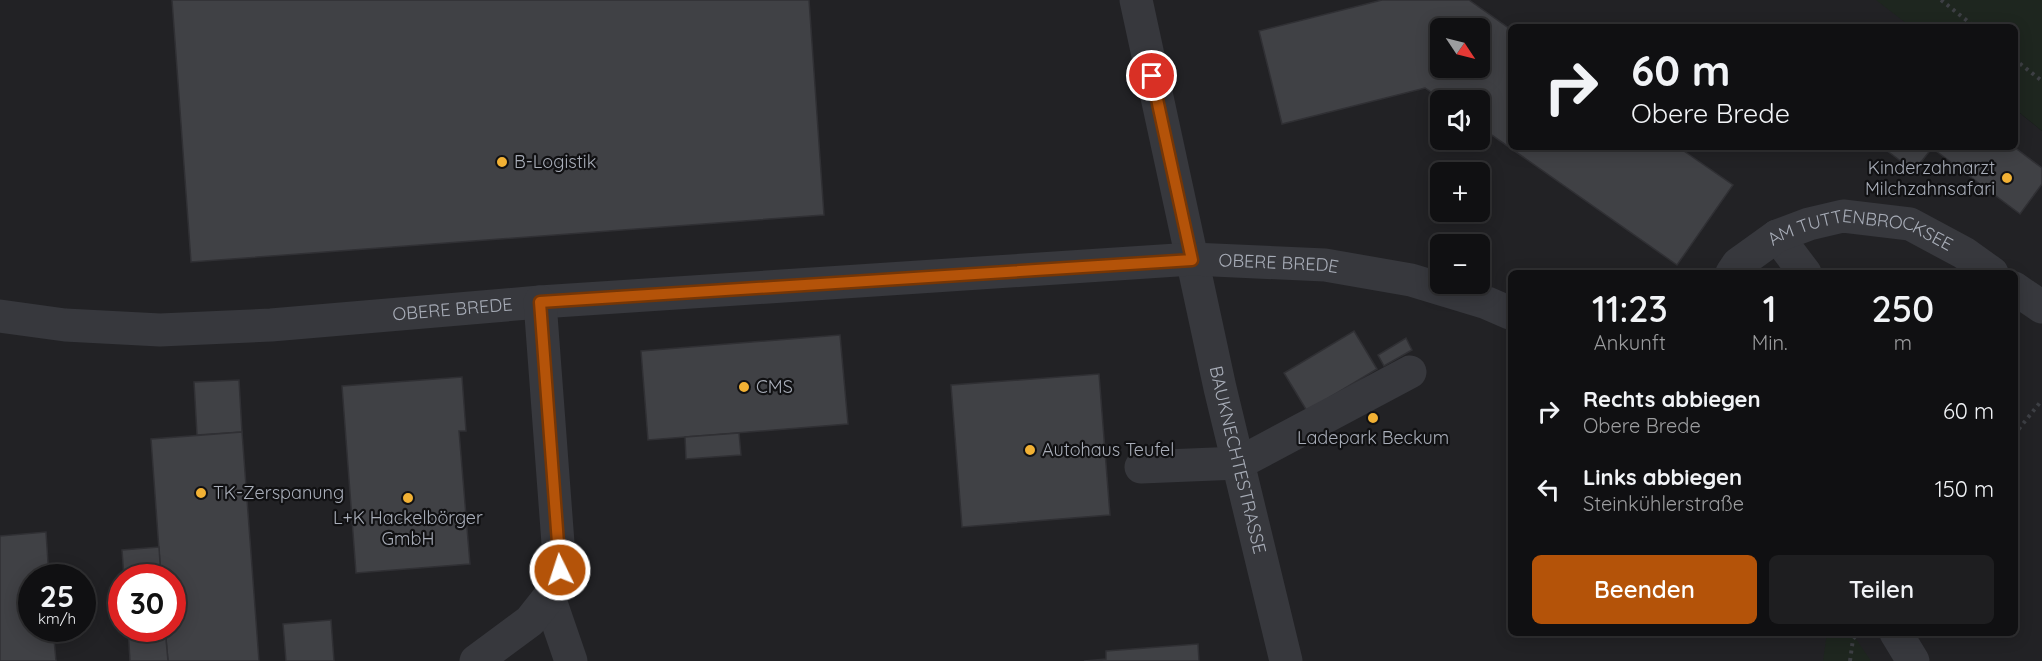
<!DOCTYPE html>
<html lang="de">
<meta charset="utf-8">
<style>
body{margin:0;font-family:Quicksand,sans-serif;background:#1e1e20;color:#f1f3f6;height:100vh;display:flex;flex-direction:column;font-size:22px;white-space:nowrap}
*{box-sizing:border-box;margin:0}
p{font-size:20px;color:#9c9d9f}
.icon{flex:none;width:33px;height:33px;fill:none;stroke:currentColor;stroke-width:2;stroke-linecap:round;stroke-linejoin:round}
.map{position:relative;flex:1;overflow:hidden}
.details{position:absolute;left:1508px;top:270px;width:510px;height:366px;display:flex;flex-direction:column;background:#101012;border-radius:9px;box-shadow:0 3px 15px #0003,0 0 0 2px #303032}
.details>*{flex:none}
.top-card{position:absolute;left:1508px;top:24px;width:510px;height:126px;border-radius:9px;box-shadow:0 3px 15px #0003,0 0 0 2px #303032;background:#101012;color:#f1f3f6;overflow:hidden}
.needle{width:39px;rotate:125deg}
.fabs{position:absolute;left:1430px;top:18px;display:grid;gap:12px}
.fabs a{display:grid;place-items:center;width:60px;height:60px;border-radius:9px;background:#101012;box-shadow:0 3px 15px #0003,0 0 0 2px #303032;font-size:30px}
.speed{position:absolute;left:18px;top:564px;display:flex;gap:12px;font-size:30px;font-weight:700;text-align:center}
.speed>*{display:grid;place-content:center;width:78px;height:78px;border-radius:50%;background:#101012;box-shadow:0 3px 15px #0003,0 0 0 2px #303032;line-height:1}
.speed small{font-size:15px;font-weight:400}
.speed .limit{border:9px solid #d22;background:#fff;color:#111}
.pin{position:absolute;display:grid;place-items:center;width:51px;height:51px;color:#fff;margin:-26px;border:3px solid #fff;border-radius:50%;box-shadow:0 2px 6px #0007}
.me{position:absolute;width:66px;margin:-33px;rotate:356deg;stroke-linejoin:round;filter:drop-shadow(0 0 4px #0008)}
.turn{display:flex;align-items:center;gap:21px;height:126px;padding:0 24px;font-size:27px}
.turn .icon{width:78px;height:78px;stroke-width:2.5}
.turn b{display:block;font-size:42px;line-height:51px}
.eta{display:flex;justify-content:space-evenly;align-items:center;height:102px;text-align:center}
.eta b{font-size:36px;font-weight:600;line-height:42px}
.action{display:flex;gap:12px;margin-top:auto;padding:12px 24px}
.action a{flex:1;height:69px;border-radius:9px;background:#b45309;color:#fff;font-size:24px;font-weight:600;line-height:69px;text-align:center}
.action a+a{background:#1e1e20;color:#f1f3f6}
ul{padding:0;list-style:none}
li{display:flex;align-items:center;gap:18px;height:78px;padding:0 24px}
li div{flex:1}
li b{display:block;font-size:22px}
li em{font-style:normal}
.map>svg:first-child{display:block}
.built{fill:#222225;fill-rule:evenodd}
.green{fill:#1e261f}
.building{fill:#404145;stroke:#303034;stroke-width:1.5;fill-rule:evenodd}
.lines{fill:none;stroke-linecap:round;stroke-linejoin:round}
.path{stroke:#3d3f44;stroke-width:4;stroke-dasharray:3 4.5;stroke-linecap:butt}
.minor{stroke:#37383d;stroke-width:33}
.route-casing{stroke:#753606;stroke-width:15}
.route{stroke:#b45309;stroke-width:10}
.poi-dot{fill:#f2b134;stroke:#111113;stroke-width:2}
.labels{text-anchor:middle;stroke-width:4.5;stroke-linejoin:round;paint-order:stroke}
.poi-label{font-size:18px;fill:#a8adb8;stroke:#111113;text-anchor:start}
.street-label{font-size:18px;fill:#a8adb8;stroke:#111113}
</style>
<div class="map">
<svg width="2042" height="661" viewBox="0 0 2042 661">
<rect width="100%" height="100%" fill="#161618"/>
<!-- built -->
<path class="built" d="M0,0H1880L1914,27H1510V147H2014L2015,109L2042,131V661H0ZM1440,28H1479V68H1440ZM1440,100H1479V140H1440ZM1440,172H1479V212H1440ZM1440,244H1479V284H1440ZM1510,273H2014V633H1510ZM32,578H82V628H32ZM122,578H172V628H122Z"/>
<!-- green -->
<g class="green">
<polygon points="1876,0 2042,0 2042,131 2015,109 2014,27 1911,27"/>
<polygon points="1827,633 1852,633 1871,661 1823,661"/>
</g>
<!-- building -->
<g class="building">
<polygon points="172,0 809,0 824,215 191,262"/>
<path d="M1382,0H1469L1510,29V147H1678L1733,185L1677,265L1479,126V100H1443L1425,88L1282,124L1259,31ZM1440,28H1479V68H1440Z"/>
<polygon points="1882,147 2014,147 2042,168 2042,184 2020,214 1932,148 1914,171"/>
<polygon points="1354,331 1377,369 1307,411 1284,373"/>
<polygon points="840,335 848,424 648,440 641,351"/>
<polygon points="1406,338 1412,350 1384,366 1378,355"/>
<polygon points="1099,374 1110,515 962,527 951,385"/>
<polygon points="462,377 466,431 459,431 470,564 356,573 342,386"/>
<polygon points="239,380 242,432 197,435 194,382"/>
<polygon points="242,432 259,661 168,661 165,628 172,628 172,578 161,578 151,439"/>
<polygon points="739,433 741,455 686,459 685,437"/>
<polygon points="46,532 49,578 32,578 32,628 53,628 56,661 0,661 0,536"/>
<polygon points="159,547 161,578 124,578 122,550"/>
<polygon points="331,620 334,661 286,661 283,624"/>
<polygon points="128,628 165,628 168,661 130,661"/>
<polygon points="1198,644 1199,661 1084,661 1106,659 1106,651"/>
</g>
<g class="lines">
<!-- path -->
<g class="path">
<polyline points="1941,0 1975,27"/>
<polyline points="2014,59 2042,81"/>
<polyline points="2014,435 2042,400"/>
<polyline points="1850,661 1853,639 1858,633"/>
</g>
<!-- minor -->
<g class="minor">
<path id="s1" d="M1136,0L1220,388L1286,661"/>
<polyline points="1777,236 1805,273"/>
<path id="s2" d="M1732,273L1738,264L1777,236L1809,224L1843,216L1910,224L1964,253L1992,273"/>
<polyline points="2014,288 2042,307"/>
<path id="s3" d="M0,316L65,325L160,330L271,325L540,302L1192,259L1325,265L1411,280L1487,303L1510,313"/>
<polyline points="1141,467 1239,463 1410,372"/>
<polyline points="549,597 571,661"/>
<polyline points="1896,633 1913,661"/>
<polyline points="476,661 530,621 549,597 560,570 540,302"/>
</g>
</g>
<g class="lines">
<defs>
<polyline id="route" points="560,570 540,302 1192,260 1152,76"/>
</defs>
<!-- route casing -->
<use href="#route" class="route-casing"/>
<!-- route -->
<use href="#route" class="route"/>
</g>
<!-- markers -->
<g class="poi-dot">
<circle cx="502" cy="162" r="6"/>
<circle cx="2007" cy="178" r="6"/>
<circle cx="744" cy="387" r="6"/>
<circle cx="1373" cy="418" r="6"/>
<circle cx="1030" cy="450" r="6"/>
<circle cx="201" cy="493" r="6"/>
<circle cx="408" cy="498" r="6"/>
</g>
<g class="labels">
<!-- poi labels -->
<g class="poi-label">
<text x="514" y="168">B-Logistik</text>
<text x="1995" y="174" text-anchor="end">Kinderzahnarzt<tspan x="1995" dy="21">Milchzahnsafari</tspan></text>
<text x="756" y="393">CMS</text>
<text x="1373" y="444" text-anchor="middle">Ladepark Beckum</text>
<text x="1042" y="456">Autohaus Teufel</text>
<text x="213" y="499">TK-Zerspanung</text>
<text x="408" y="524" text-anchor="middle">L+K Hackelbörger<tspan x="408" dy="21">GmbH</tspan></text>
</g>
<!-- street labels -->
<g class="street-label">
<text dy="6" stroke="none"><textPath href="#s2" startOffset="146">AM TUTTENBROCKSEE</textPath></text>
<text dy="6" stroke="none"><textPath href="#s3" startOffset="1282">OBERE BREDE</textPath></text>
<text dy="6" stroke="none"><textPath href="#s3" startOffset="454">OBERE BREDE</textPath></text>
<text dy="6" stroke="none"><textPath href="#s1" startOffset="471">BAUKNECHTESTRASSE</textPath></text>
</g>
</g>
</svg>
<div class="fabs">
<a><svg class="needle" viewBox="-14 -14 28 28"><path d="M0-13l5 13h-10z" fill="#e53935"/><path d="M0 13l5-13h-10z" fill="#9c9d9f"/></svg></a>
<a><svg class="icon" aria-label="sound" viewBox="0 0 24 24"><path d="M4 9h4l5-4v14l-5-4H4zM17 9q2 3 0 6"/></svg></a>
<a>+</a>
<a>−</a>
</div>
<div class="speed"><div>25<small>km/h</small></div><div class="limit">30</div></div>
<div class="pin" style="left:1152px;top:76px;background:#d93025"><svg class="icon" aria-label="arrive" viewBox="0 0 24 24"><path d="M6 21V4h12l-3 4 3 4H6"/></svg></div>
<svg class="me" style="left:560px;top:570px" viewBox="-20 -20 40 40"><circle r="17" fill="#b45309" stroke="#fff" stroke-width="3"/><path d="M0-11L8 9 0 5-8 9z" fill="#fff"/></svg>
<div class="top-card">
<div class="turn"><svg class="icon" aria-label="right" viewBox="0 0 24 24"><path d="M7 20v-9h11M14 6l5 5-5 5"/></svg><div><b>60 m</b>Obere Brede</div></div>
</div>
<section class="details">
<div class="eta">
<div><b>11:23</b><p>Ankunft</p></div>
<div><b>1</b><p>Min.</p></div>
<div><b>250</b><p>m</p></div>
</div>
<ul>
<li><svg class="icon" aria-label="right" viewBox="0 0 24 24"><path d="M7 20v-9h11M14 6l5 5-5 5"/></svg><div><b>Rechts abbiegen</b><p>Obere Brede</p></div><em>60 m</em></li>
<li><svg class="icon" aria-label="left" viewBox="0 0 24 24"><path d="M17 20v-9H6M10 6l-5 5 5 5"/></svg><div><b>Links abbiegen</b><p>Steinkühlerstraße</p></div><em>150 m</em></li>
</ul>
<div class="action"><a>Beenden</a><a>Teilen</a></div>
</section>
</div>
